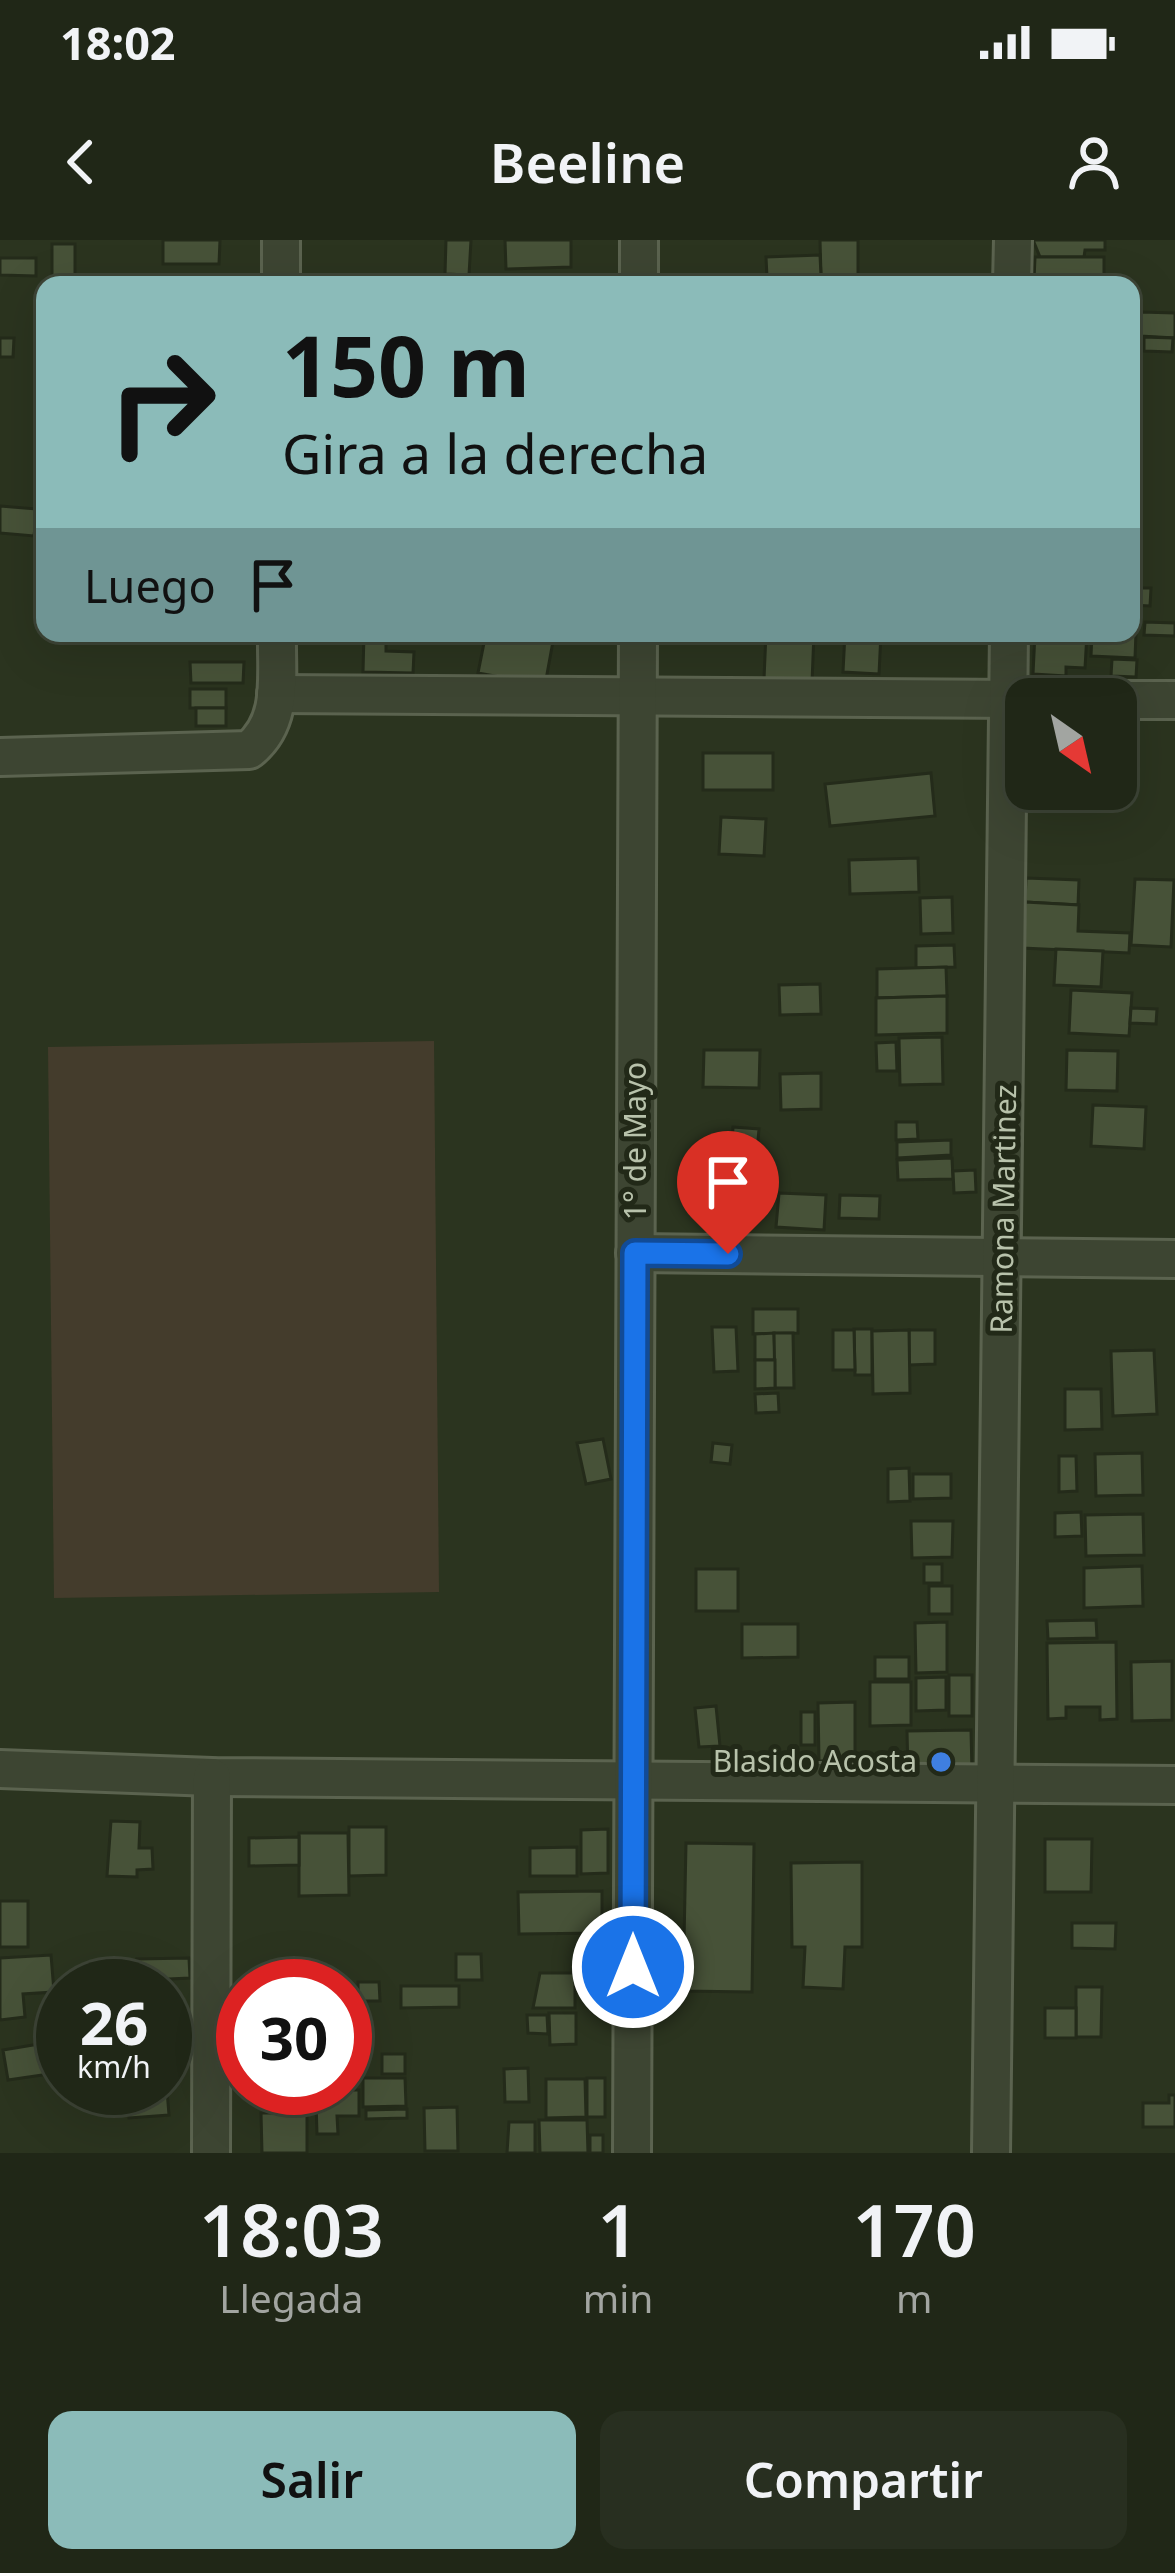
<!DOCTYPE html>
<html lang="es">
<meta charset="utf-8">
<style>
body{margin:0;font-family:"Noto Sans",sans-serif;background:#282f20;color:#f1f3f6;height:100vh;display:flex;flex-direction:column;font-size:45px;white-space:nowrap}
*{box-sizing:border-box;margin:0}
p{font-size:39px;color:#a2a5a1}
.icon{flex:none;width:66px;height:66px;fill:none;stroke:currentColor;stroke-width:2;stroke-linecap:round;stroke-linejoin:round}
.map{position:relative;height:1913px;overflow:hidden}
.drawer{display:flex;flex-direction:column;background:#202717;flex:1}
.drawer>*{flex:none}
.guide{position:absolute;left:36px;top:36px;width:1104px;height:366px;border-radius:24px;box-shadow:0 12px 48px #0002,0 0 0 3px #3d4436;background:#8bbbb9;color:#111;overflow:hidden}
.needle{width:78px;rotate:146deg}
.tools{position:absolute;left:1005px;top:438px;display:grid;gap:24px}
.tools a{display:grid;place-items:center;width:132px;height:132px;border-radius:24px;background:#202717;box-shadow:0 12px 48px #0002,0 0 0 3px #3d4436;font-size:60px}
.speed{position:absolute;left:36px;top:1719px;display:flex;gap:24px;font-size:60px;font-weight:700;text-align:center}
.speed>*{display:grid;place-content:center;width:156px;height:156px;border-radius:50%;background:#202717;box-shadow:0 12px 48px #0002,0 0 0 3px #3d4436;line-height:1}
.speed small{font-size:30px;font-weight:400}
.speed .limit{border:18px solid #d22;background:#fff;color:#111}
.pin{position:absolute;display:grid;place-items:center;width:102px;height:102px;color:#fff;margin:-123px -51px;border-radius:50% 50% 50% 0;rotate:-45deg;box-shadow:0 0 12px #0007}
.pin .icon{rotate:45deg}
.me{position:absolute;width:132px;margin:-66px;rotate:0deg;stroke-linejoin:round;filter:drop-shadow(0 0 9px #0008)}
.turn{display:flex;align-items:center;gap:42px;height:252px;padding:0 48px;font-size:54px}
.turn .icon{width:156px;height:156px;stroke-width:2.5}
.turn b{display:block;font-size:84px;line-height:102px}
.then{display:flex;align-items:center;height:114px;padding:0 48px;background:#0003;gap:24px;font-size:45px}
.eta{display:flex;justify-content:space-evenly;align-items:center;height:204px;text-align:center}
.eta b{font-size:72px;font-weight:600;line-height:84px}
.primary-button{display:flex;gap:24px;margin-top:auto;padding:24px 48px}
.primary-button a{flex:1;height:138px;border-radius:24px;background:#8bbbb9;color:#111;font-size:48px;font-weight:600;line-height:138px;text-align:center}
.primary-button a+a{background:#282f20;color:#f1f3f6}
.status{display:flex;justify-content:space-between;align-items:center;height:84px;padding:0 60px;background:#202717;direction:ltr}
.status svg{height:33px;fill:currentColor}
header{display:flex;justify-content:space-between;align-items:center;height:156px;padding:0 48px;background:#202717;font-size:54px;font-weight:600}
.map>svg:first-child{display:block}
.green{fill:#443c2c}
.building{fill:#475238;stroke:#242b1a;stroke-width:3}
.lines{fill:none;stroke-linecap:round;stroke-linejoin:round}
.street-casing{stroke:#5b634f;stroke-width:42}
.street{stroke:#3d4532;stroke-width:36}
.route-casing{stroke:#114b97;stroke-width:30}
.route{stroke:#1a73e8;stroke-width:21}
.shop-dot{fill:#3f7fe0;stroke:#222918;stroke-width:4.5}
.labels{text-anchor:middle;stroke-width:10;stroke-linejoin:round;paint-order:stroke}
.street-label{font-size:30px;fill:#b8c2ab;stroke:#222918}
.poi-label{font-size:30px;fill:#b8c2ab;stroke:#222918;text-anchor:end}
</style>
<div class="status"><b>18:02</b><svg viewBox="0 0 49 12"><path d="M0 12V9h3v3zM5 12V6h3v6zM10 12V3h3v9zM15 12V0h3v12zM26 1h20v11H26zM47 4h2v5h-2z"/></svg></div>
<header><svg class="icon" aria-label="back" viewBox="0 0 24 24"><path d="M15 5l-7 7 7 7"/></svg>Beeline<svg class="icon" aria-label="person" viewBox="0 0 24 24"><circle cx="12" cy="8" r="4"/><path d="M4 21q1-7 8-7t8 7"/></svg></header>
<div class="map">
<svg width="1175" height="1913" viewBox="0 0 1175 1913">
<rect width="100%" height="100%" fill="#2b341f"/>
<!-- green -->
<polygon class="green" points="434,801 439,1352 54,1358 48,807"/>
<!-- building -->
<g class="building">
<polygon points="163,0 220,0 219,24 163,24"/>
<polygon points="446,0 471,0 469,35 445,34"/>
<polygon points="505,0 571,0 571,27 506,29"/>
<polygon points="820,0 858,0 858,35 821,36"/>
<polygon points="1033,0 1105,0 1105,10 1085,10 1084,17 1040,17"/>
<rect x="52" y="4" width="23" height="33"/>
<polygon points="820,15 821,36 767,37 766,17"/>
<polygon points="1035,17 1104,17 1104,40 1034,40"/>
<polygon points="0,18 36,18 36,36 0,35"/>
<polygon points="935,38 947,45 885,45 884,39"/>
<polygon points="153,40 206,41 206,45 153,45"/>
<polygon points="1141,72 1175,73 1175,98 1140,96"/>
<polygon points="1144,97 1173,98 1172,112 1144,111"/>
<polygon points="0,98 14,98 13,117 0,117"/>
<polygon points="1131,101 1137,101 1135,148 1131,148"/>
<polygon points="0,266 37,269 34,296 0,293"/>
<polygon points="1131,348 1151,348 1150,366 1131,365"/>
<polygon points="1145,382 1175,383 1175,396 1144,395"/>
<polygon points="1136,392 1135,418 1091,416 1092,393"/>
<polygon points="364,393 386,393 386,411 414,412 413,433 363,432"/>
<polygon points="486,393 554,396 545,445 478,433"/>
<polygon points="766,393 814,393 812,442 764,439"/>
<polygon points="845,393 881,393 879,434 843,432"/>
<polygon points="1035,393 1087,393 1085,428 1066,427 1066,436 1033,434"/>
<polygon points="1112,419 1137,420 1136,437 1111,436"/>
<polygon points="190,422 244,422 243,443 191,443"/>
<rect x="190" y="449" width="36" height="19"/>
<rect x="196" y="468" width="30" height="18"/>
<rect x="703" y="513" width="70" height="37"/>
<polygon points="931,533 935,576 830,586 825,544"/>
<polygon points="721,577 766,579 764,616 719,614"/>
<polygon points="918,618 919,652 850,654 849,620"/>
<polygon points="1026,638 1079,640 1078,665 1025,662"/>
<polygon points="1135,639 1174,640 1171,707 1131,705"/>
<polygon points="952,657 953,693 921,694 920,658"/>
<polygon points="1025,662 1079,665 1078,691 1130,693 1129,713 1022,708"/>
<polygon points="954,705 955,727 916,728 916,706"/>
<polygon points="1056,709 1103,711 1101,747 1054,745"/>
<polygon points="946,727 947,756 877,758 877,729"/>
<polygon points="820,744 821,774 780,775 779,745"/>
<polygon points="1071,750 1132,753 1129,796 1069,793"/>
<polygon points="947,756 947,793 876,795 876,758"/>
<polygon points="1131,768 1157,769 1156,784 1130,783"/>
<polygon points="942,797 943,844 900,845 899,798"/>
<polygon points="896,802 897,831 877,831 876,803"/>
<polygon points="704,810 760,810 759,848 703,847"/>
<polygon points="1067,810 1118,811 1117,851 1066,850"/>
<polygon points="821,833 821,869 781,870 780,834"/>
<polygon points="1093,865 1146,867 1144,909 1091,906"/>
<polygon points="896,882 917,882 918,899 896,900"/>
<polygon points="733,887 759,889 756,923 731,922"/>
<polygon points="951,900 951,915 897,918 897,902"/>
<polygon points="952,918 953,939 898,940 897,920"/>
<polygon points="975,930 976,952 954,953 953,931"/>
<polygon points="734,942 769,946 767,964 731,967"/>
<polygon points="779,953 826,955 824,990 776,987"/>
<polygon points="840,955 880,956 879,979 839,978"/>
<polygon points="753,1069 798,1069 798,1093 753,1094"/>
<polygon points="712,1087 736,1087 738,1131 714,1132"/>
<polygon points="854,1089 872,1089 872,1135 855,1135"/>
<polygon points="833,1090 854,1090 855,1130 833,1130"/>
<polygon points="909,1090 935,1090 935,1124 909,1125"/>
<polygon points="909,1090 910,1153 873,1154 872,1091"/>
<polygon points="774,1093 775,1120 755,1120 755,1094"/>
<polygon points="774,1093 793,1093 794,1148 775,1148"/>
<polygon points="1154,1110 1157,1174 1113,1176 1111,1111"/>
<polygon points="755,1120 775,1120 775,1148 755,1149"/>
<polygon points="1065,1149 1101,1149 1102,1189 1065,1190"/>
<polygon points="778,1153 779,1172 756,1173 755,1154"/>
<polygon points="603,1199 611,1239 586,1244 577,1203"/>
<polygon points="713,1203 732,1205 730,1224 711,1222"/>
<polygon points="1142,1213 1143,1255 1096,1256 1095,1214"/>
<polygon points="1059,1216 1076,1216 1077,1251 1059,1252"/>
<polygon points="909,1228 910,1261 888,1262 888,1229"/>
<polygon points="913,1234 951,1234 951,1258 913,1259"/>
<polygon points="1081,1272 1082,1296 1055,1297 1055,1273"/>
<polygon points="1143,1274 1144,1315 1086,1316 1085,1275"/>
<polygon points="911,1281 953,1281 952,1317 912,1318"/>
<rect x="924" y="1324" width="18" height="19"/>
<polygon points="1142,1326 1143,1366 1084,1368 1084,1328"/>
<rect x="696" y="1329" width="42" height="42"/>
<rect x="929" y="1346" width="23" height="28"/>
<polygon points="1096,1380 1097,1398 1048,1399 1047,1381"/>
<polygon points="947,1382 947,1432 916,1433 915,1383"/>
<polygon points="742,1384 798,1384 798,1417 742,1418"/>
<polygon points="1116,1402 1117,1479 1100,1480 1100,1467 1066,1467 1066,1478 1048,1479 1047,1403"/>
<rect x="875" y="1417" width="34" height="22"/>
<polygon points="1172,1421 1172,1480 1132,1481 1131,1422"/>
<rect x="949" y="1435" width="23" height="41"/>
<polygon points="946,1437 946,1470 916,1471 916,1438"/>
<polygon points="870,1442 911,1442 911,1485 870,1486"/>
<polygon points="855,1462 855,1521 819,1521 818,1463"/>
<polygon points="716,1466 720,1506 699,1507 695,1468"/>
<rect x="801" y="1472" width="14" height="33"/>
<polygon points="971,1490 972,1532 908,1532 907,1491"/>
<polygon points="111,1581 140,1582 139,1608 152,1608 153,1629 137,1630 137,1637 107,1636"/>
<polygon points="349,1587 386,1587 386,1635 349,1636"/>
<polygon points="608,1589 608,1633 581,1634 581,1590"/>
<polygon points="299,1593 348,1593 349,1655 299,1656"/>
<polygon points="299,1597 299,1625 249,1626 249,1598"/>
<polygon points="1045,1599 1092,1599 1091,1652 1045,1652"/>
<polygon points="686,1603 754,1604 752,1752 683,1751"/>
<polygon points="577,1607 577,1636 530,1636 530,1608"/>
<polygon points="862,1622 862,1707 845,1707 843,1749 803,1747 805,1707 792,1707 791,1623"/>
<polygon points="602,1651 602,1693 519,1694 518,1652"/>
<rect x="0" y="1661" width="28" height="46"/>
<polygon points="1072,1683 1116,1683 1115,1709 1072,1708"/>
<polygon points="456,1714 481,1714 482,1740 456,1740"/>
<polygon points="51,1715 54,1752 23,1754 25,1777 0,1780 0,1718"/>
<polygon points="189,1718 190,1738 170,1739 170,1771 165,1771 165,1746 138,1746 137,1719"/>
<polygon points="540,1733 575,1733 575,1768 533,1768"/>
<polygon points="358,1742 379,1742 380,1761 358,1761"/>
<polygon points="401,1746 459,1746 459,1767 401,1768"/>
<polygon points="1076,1747 1102,1747 1101,1797 1076,1797"/>
<rect x="1045" y="1768" width="31" height="30"/>
<polygon points="549,1773 576,1773 576,1804 550,1805"/>
<polygon points="527,1775 547,1775 548,1794 528,1793"/>
<polygon points="63,1800 63,1832 8,1840 3,1810"/>
<rect x="382" y="1814" width="23" height="20"/>
<polygon points="165,1826 169,1875 129,1878 128,1862 104,1863 103,1848 165,1848"/>
<polygon points="528,1828 529,1862 505,1862 504,1829"/>
<polygon points="363,1838 405,1838 406,1866 363,1867"/>
<rect x="587" y="1838" width="18" height="39"/>
<polygon points="546,1839 585,1839 586,1877 546,1878"/>
<polygon points="327,1850 359,1850 359,1876 337,1876 338,1894 317,1894 316,1861 327,1861"/>
<polygon points="1169,1855 1175,1855 1175,1887 1143,1887 1143,1863 1169,1863"/>
<polygon points="457,1867 458,1911 425,1911 424,1868"/>
<polygon points="407,1869 407,1878 366,1879 366,1870"/>
<polygon points="261,1873 307,1873 307,1913 262,1913"/>
<polygon points="539,1880 587,1880 588,1913 540,1913"/>
<polygon points="509,1882 535,1882 535,1913 507,1913"/>
<rect x="590" y="1895" width="13" height="18"/>
</g>
<g class="lines">
<defs>
<g id="street">
<polyline points="281,45 281,0"/>
<polyline points="639,45 639,0"/>
<polyline points="1012,45 1013,0"/>
<polyline points="276,454 1026,459"/>
<polyline points="1116,460 1175,460"/>
<path d="M0,517L249,510C285,481 276,436 277,393"/>
<polyline points="635,1013 1175,1019"/>
<polyline points="0,1529 212,1537 1175,1545"/>
<polyline points="211,1913 212,1537"/>
<polyline points="632,1913 638,393"/>
<polyline points="991,1913 1009,393"/>
</g>
</defs>
<!-- street casing -->
<use href="#street" class="street-casing"/>
<!-- street -->
<use href="#street" class="street"/>
</g>
<g class="lines">
<defs>
<polyline id="route" points="633,1727 635,1013 728,1014"/>
</defs>
<!-- route casing -->
<use href="#route" class="route-casing"/>
<!-- route -->
<use href="#route" class="route"/>
</g>
<!-- markers -->
<circle class="shop-dot" cx="941" cy="1522" r="12"/>
<g class="labels">
<!-- street labels -->
<g class="street-label">
<text transform="translate(636 901) rotate(-90)" y="10">1° de Mayo</text>
<text transform="translate(1004 969) rotate(-89)" y="10">Ramona Martinez</text>
</g>
<!-- poi labels -->
<g class="poi-label">
<text x="917" y="1532">Blasido Acosta</text>
</g>
</g>
</svg>
<div class="tools">
<a><svg class="needle" viewBox="-14 -14 28 28"><path d="M0-13l5 13h-10z" fill="#e53935"/><path d="M0 13l5-13h-10z" fill="#a2a5a1"/></svg></a>
</div>
<div class="speed"><div>26<small>km/h</small></div><div class="limit">30</div></div>
<div class="pin" style="left:728px;top:1014px;background:#d93025"><svg class="icon" aria-label="arrive" viewBox="0 0 24 24"><path d="M6 21V4h12l-3 4 3 4H6"/></svg></div>
<svg class="me" style="left:633px;top:1727px" viewBox="-20 -20 40 40"><circle r="17" fill="#1a73e8" stroke="#fff" stroke-width="3"/><path d="M0-11L8 9 0 5-8 9z" fill="#fff"/></svg>
<div class="guide">
<div class="turn"><svg class="icon" aria-label="right" viewBox="0 0 24 24"><path d="M7 20v-9h11M14 6l5 5-5 5"/></svg><div><b>150 m</b>Gira a la derecha</div></div>
<div class="then">Luego<svg class="icon" aria-label="arrive" viewBox="0 0 24 24"><path d="M6 21V4h12l-3 4 3 4H6"/></svg></div>
</div>
</div>
<section class="drawer">
<div class="eta">
<div><b>18:03</b><p>Llegada</p></div>
<div><b>1</b><p>min</p></div>
<div><b>170</b><p>m</p></div>
</div>
<div class="primary-button"><a>Salir</a><a>Compartir</a></div>
</section>
